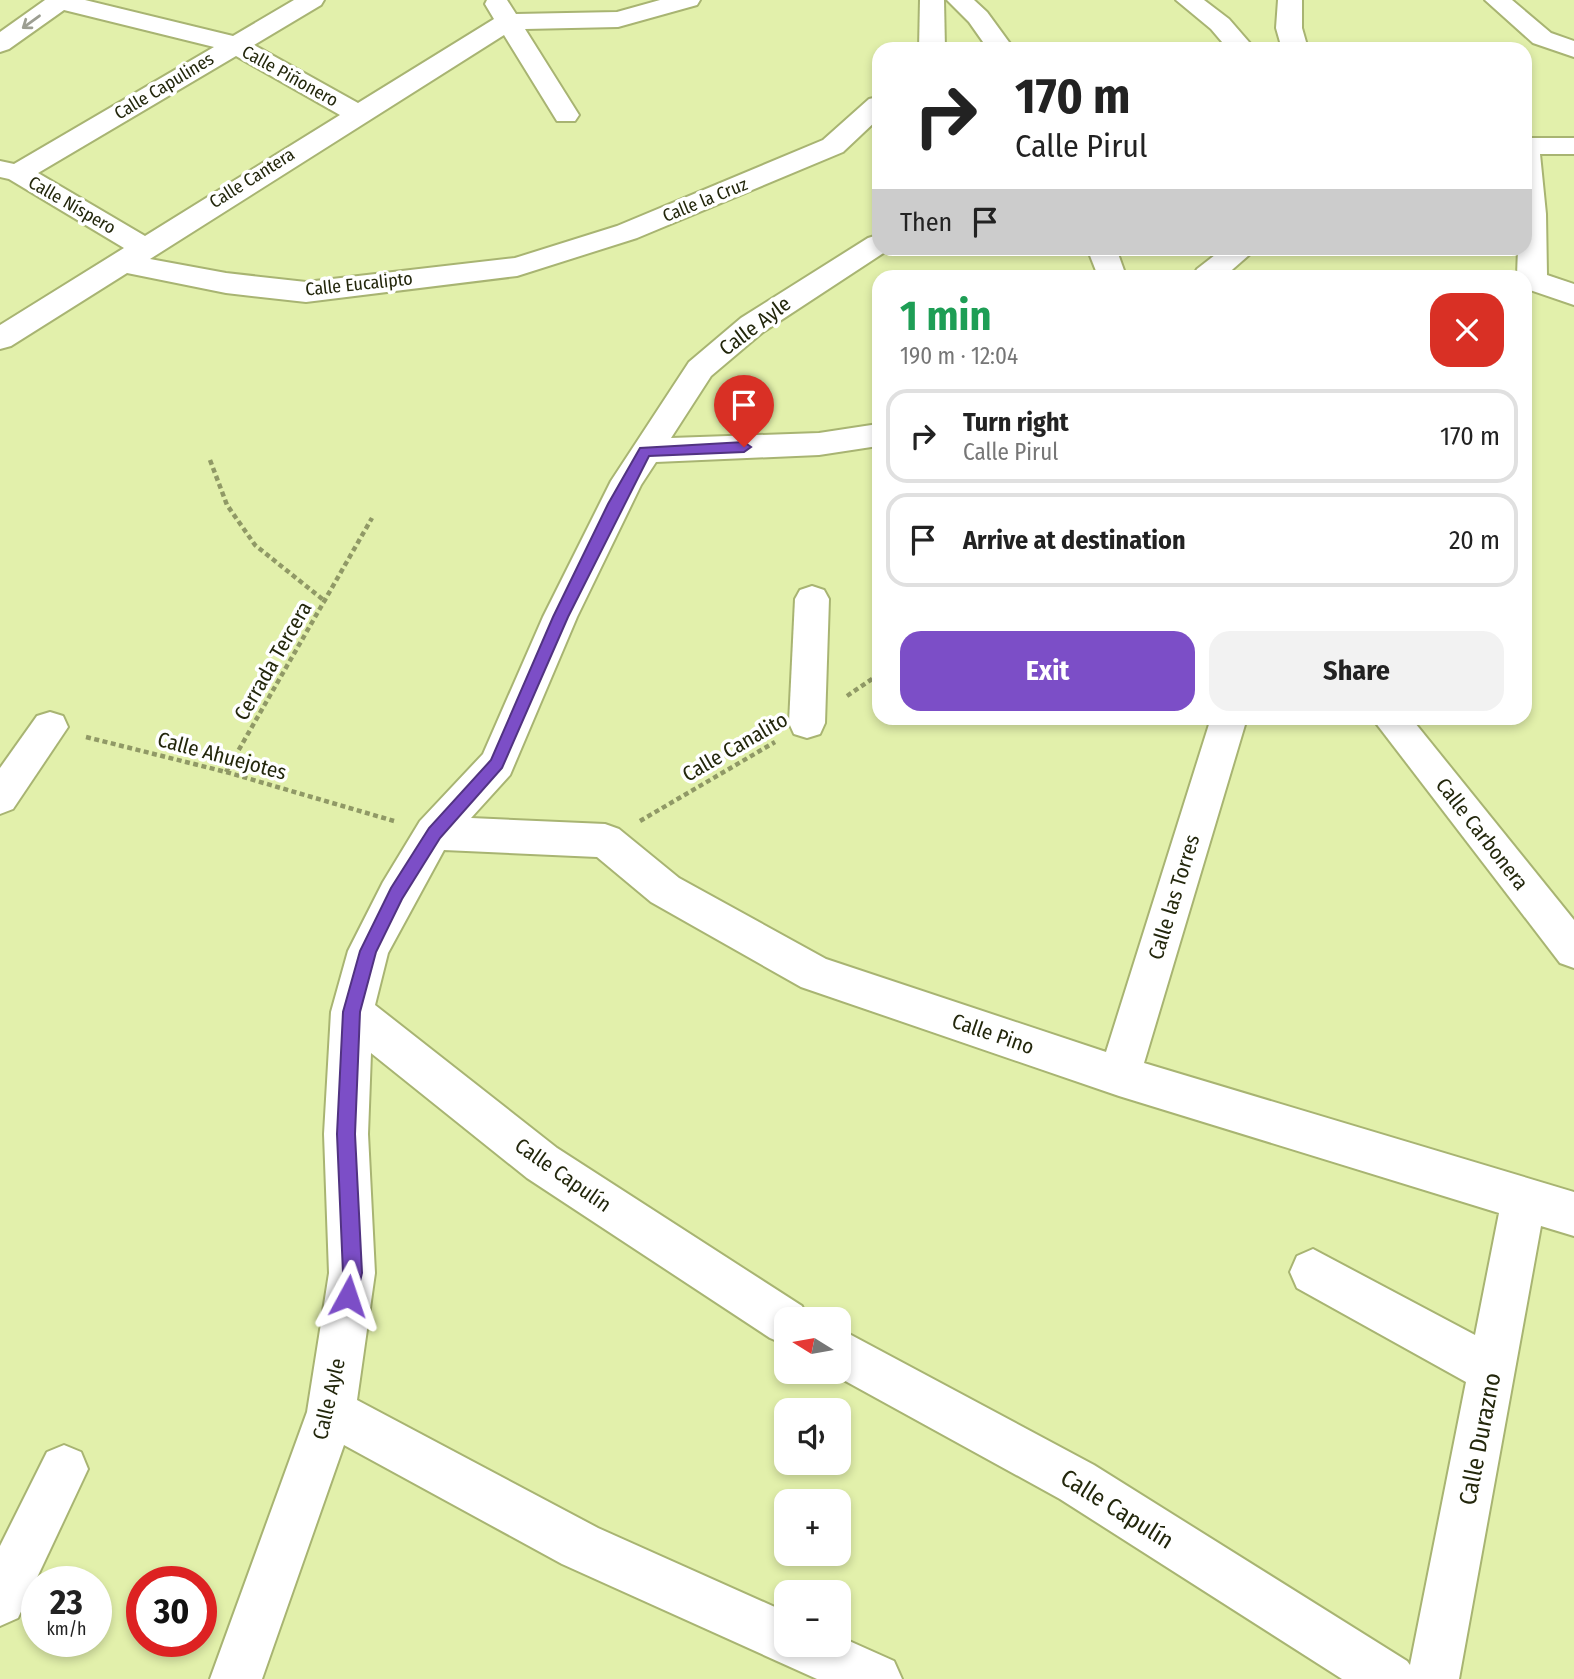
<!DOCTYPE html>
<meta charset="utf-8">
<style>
body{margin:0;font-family:"Fira Sans Condensed",sans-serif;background:#f2f2f2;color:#222;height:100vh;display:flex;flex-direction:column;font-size:26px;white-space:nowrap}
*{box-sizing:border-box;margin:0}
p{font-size:23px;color:#767676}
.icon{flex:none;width:38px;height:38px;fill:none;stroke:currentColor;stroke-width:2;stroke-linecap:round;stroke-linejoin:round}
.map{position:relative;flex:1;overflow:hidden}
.sheet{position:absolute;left:872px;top:270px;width:660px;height:455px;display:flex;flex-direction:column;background:#fff;border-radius:21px;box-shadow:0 4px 10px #0003}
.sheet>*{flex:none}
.banner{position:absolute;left:872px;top:42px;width:660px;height:214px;border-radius:21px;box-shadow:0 4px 10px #0003;background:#fff;color:#222;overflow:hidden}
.needle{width:46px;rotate:281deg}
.fabs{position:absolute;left:774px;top:1307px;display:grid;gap:14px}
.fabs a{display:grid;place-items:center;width:77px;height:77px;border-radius:14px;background:#fff;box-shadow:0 4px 10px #0003;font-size:35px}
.speed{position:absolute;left:21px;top:1566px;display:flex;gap:14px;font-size:35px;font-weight:700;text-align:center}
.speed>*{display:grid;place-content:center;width:91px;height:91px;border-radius:50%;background:#fff;box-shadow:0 4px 10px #0003;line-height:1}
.speed small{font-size:18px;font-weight:400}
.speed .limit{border:10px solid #d22;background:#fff;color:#111}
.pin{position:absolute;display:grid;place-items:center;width:60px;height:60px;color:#fff;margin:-72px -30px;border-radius:50% 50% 50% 0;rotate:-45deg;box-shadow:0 0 7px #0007}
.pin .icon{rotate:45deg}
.me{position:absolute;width:77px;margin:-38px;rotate:5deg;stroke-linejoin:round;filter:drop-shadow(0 0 5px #0008)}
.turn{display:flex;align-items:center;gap:24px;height:147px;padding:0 28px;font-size:32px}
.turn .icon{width:91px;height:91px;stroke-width:2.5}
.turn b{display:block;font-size:49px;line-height:60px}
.then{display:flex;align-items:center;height:66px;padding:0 28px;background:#0003;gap:14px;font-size:26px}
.round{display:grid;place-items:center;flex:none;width:74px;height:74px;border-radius:21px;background:#f2f2f2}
.headline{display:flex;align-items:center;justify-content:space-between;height:119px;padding:0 28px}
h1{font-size:42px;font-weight:700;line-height:52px;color:#1e9e55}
.action{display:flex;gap:14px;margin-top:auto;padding:14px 28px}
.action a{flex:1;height:80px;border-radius:21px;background:#7c4ec7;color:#fff;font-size:28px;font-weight:700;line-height:80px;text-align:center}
.action a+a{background:#f2f2f2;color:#222}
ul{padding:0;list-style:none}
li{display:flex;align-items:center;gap:21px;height:94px;margin:0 14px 10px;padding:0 14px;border:4px solid #e0e0e0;border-radius:21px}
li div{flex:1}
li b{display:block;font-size:26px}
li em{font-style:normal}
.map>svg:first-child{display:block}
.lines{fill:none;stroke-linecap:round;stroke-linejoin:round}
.minor-casing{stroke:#a8b472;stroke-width:4}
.path{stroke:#909966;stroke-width:4.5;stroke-dasharray:5 3.5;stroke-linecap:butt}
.minor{fill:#fff;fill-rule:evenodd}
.oneway{stroke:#9c9e92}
.route{fill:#7c4ec7;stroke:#513381;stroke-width:2}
.labels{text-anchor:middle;stroke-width:7;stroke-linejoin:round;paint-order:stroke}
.far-street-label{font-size:18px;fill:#23270c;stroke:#fff}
.street-label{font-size:21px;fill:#23270c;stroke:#fff}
.near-street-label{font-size:24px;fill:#23270c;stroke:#fff}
</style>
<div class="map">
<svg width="1574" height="1679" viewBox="0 0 1574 1679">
<rect width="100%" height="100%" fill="#e2f0ab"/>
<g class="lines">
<defs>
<g id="minor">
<path d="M45,0H85L233,36L294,0H324L321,5L254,45L358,103L494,19L485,4L487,0H507L516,14L617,12L660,0H700L697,5L618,27L525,29L579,115L575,121H557L504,35L150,259L226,273L306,282L515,258L617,226L823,140L869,99L878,97V119L843,152L637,238L517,276L306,302L226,293L127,273L11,346L0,349V325L124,248L9,179L0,177V161L14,164L214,47L64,10L9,49L0,52V32ZM236,56L340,115L145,236L38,173Z"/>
<polygon points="920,0 944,0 945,49 919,49"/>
<polygon points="947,0 974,0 987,12 1014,49 988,49 969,22"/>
<polygon points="1176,0 1204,0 1229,19 1255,49 1228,49 1211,29"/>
<polygon points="1278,0 1302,0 1302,28 1308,49 1282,49 1276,28"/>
<polygon points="1485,0 1512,0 1551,33 1574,41 1574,57 1533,43"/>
<polygon points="1524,138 1574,138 1574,154 1540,154 1546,214 1547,275 1574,284 1574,305 1524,288 1524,276 1517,276 1518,248 1524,248"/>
<polygon points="878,235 878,248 888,250 763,332 711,376 671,438 819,433 878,424 878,446 819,455 656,462 641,485 577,617 510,775 471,818 605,824 619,829 679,878 826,959 1106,1052 1211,718 1247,718 1144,1063 1574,1192 1574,1236 1541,1226 1459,1679 1342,1679 1060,1499 829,1372 838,1372 838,1328 1094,1465 1407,1661 1410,1665 1466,1382 1297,1288 1290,1272 1297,1256 1313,1249 1475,1335 1499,1213 1119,1096 801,987 651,902 597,857 444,850 388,953 375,1005 557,1148 802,1306 808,1320 786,1320 786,1345 770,1338 527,1178 371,1053 368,1134 375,1273 357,1400 598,1528 786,1612 786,1645 838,1645 838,1636 894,1661 902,1679 817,1679 562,1564 344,1445 262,1679 210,1679 307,1412 329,1273 324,1134 331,1012 348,951 383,882 420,821 483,754 543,617 611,481 689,362 741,318 868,238"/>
<polygon points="1087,248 1116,248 1126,276 1098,276"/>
<polygon points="1224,248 1257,248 1225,276 1193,276 1197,269"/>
<polygon points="812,586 824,590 829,599 825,723 820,734 807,738 794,734 789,723 795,599 800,590"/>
<polygon points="50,712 63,716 68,727 13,809 0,814 0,768 37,716"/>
<polygon points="1372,718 1411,718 1574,920 1574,968 1560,963"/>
<polygon points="64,1445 81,1452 88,1469 18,1618 0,1626 0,1546 47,1452"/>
</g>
</defs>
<!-- minor casing -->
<use href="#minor" class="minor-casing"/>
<!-- path -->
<g class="path">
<polyline points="210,460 227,505 255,545 326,602"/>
<polyline points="847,696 878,675"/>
<polyline points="86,737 226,772 394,821"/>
<polyline points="226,772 372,518"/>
<polyline points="640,821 775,742"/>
</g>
<!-- minor -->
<use href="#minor" class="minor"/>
</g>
<!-- one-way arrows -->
<defs><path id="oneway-shaft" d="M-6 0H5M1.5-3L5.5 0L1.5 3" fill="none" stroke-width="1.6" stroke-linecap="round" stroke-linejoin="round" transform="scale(1.75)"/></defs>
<use class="oneway" href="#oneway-shaft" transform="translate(31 22) rotate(144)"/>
<!-- route -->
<polygon class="route" points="744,442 751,447 744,452 649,456 568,617 502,768 440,838 402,899 376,952 360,1012 355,1134 362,1273 355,1303 348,1306 342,1303 339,1296 343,1273 337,1134 343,1012 360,951 391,888 429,828 491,760 553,617 608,504 640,448"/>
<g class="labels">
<!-- far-street labels -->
<g class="far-street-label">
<text transform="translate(290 76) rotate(29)" y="6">Calle Piñonero</text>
<text transform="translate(164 86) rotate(-31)" y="6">Calle Capulines</text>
<text transform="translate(252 178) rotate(-32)" y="6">Calle Cantera</text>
<text transform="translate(705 200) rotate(-22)" y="6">Calle la Cruz</text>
<text transform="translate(72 205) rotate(30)" y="6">Calle Níspero</text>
<text transform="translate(359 284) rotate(-6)" y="6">Calle Eucalipto</text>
</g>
<!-- street labels -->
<g class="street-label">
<text transform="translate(755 326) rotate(-37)" y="7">Calle Ayle</text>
<text transform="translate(273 661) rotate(-60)" y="7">Cerrada Tercera</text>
<text transform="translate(735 747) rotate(-30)" y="7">Calle Canalito</text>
<text transform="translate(222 756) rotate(15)" y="7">Calle Ahuejotes</text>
<text transform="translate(1482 834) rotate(52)" y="7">Calle Carbonera</text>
<text transform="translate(1174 897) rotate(-73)" y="7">Calle las Torres</text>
<text transform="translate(993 1034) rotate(19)" y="7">Calle Pino</text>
<text transform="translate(563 1175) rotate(35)" y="7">Calle Capulín</text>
<text transform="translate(329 1399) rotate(-77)" y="7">Calle Ayle</text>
</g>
<!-- near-street labels -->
<g class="near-street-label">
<text transform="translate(1480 1439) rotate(-79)" y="8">Calle Durazno</text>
<text transform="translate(1117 1509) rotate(32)" y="8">Calle Capulín</text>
</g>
</g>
</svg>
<div class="fabs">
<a><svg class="needle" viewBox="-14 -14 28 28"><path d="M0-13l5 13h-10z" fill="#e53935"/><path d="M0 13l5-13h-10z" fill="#767676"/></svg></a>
<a><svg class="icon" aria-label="sound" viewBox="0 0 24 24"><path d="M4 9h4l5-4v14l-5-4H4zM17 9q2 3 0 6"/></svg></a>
<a>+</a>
<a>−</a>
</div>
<div class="speed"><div>23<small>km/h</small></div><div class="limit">30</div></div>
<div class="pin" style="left:744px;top:447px;background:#d93025"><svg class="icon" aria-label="arrive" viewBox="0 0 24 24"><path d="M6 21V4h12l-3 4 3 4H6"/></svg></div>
<svg class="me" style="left:348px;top:1296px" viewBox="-20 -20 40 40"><path d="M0-17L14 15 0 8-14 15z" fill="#7c4ec7" stroke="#fff" stroke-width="4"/></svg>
<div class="banner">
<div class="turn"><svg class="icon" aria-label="right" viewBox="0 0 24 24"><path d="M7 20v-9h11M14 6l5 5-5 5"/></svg><div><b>170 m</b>Calle Pirul</div></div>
<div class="then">Then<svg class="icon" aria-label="arrive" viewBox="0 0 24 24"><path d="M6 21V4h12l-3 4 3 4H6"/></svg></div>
</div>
<section class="sheet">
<div class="headline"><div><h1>1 min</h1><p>190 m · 12:04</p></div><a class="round" style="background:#d93025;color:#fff"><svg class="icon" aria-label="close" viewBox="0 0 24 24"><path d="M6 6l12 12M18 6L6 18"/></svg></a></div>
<ul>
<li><svg class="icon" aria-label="right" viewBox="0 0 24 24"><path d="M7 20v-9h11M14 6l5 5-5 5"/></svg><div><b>Turn right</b><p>Calle Pirul</p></div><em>170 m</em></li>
<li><svg class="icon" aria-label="arrive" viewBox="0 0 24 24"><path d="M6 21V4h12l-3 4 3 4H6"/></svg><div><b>Arrive at destination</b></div><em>20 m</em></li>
</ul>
<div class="action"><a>Exit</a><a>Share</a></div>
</section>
</div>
